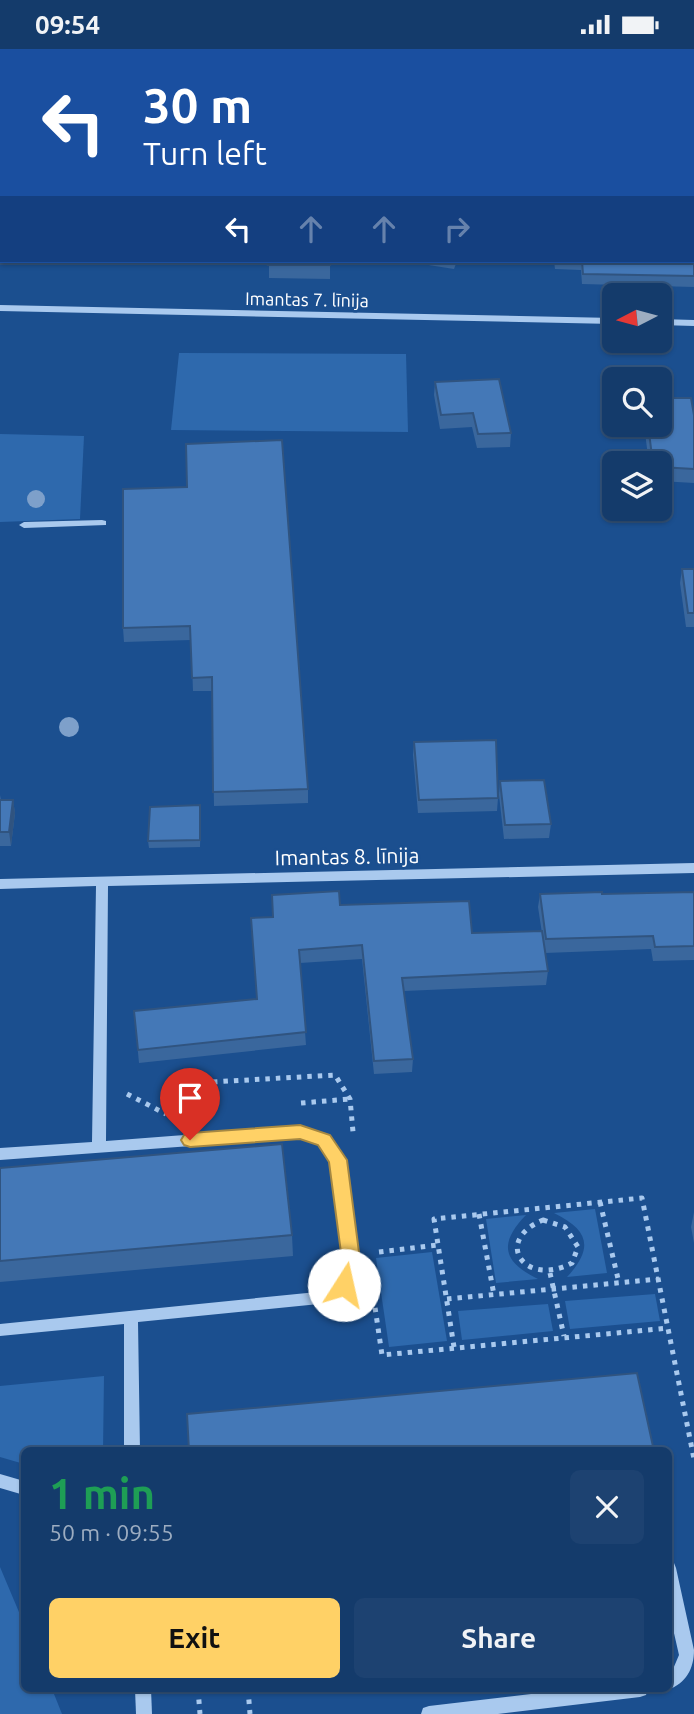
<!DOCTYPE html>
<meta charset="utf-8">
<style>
body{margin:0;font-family:Ubuntu,sans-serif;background:#1d4271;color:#f1f3f6;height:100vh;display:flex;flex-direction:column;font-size:26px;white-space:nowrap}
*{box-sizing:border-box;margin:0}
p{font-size:23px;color:#9dadc1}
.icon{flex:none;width:38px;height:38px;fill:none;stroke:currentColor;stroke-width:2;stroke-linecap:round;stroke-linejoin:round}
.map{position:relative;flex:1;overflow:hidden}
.details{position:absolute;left:21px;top:1398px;width:651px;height:245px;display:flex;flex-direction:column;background:#143b6b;border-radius:10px;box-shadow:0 2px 5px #0004,0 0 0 2px #33557e}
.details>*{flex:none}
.banner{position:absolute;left:0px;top:0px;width:695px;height:214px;box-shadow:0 2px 5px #0004,0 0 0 2px #33557e;background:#1a4fa0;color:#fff;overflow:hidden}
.needle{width:46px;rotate:264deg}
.buttons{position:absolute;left:602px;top:234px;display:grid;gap:14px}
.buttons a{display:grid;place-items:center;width:70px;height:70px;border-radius:10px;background:#143b6b;box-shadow:0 2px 5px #0004,0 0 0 2px #33557e;font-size:35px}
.pin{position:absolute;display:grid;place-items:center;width:60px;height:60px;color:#fff;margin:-72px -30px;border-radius:50% 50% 50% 0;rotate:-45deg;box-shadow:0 0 7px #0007}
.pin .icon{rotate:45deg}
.me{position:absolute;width:77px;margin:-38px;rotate:10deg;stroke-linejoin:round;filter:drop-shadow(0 0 5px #0008)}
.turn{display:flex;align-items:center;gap:24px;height:147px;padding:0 28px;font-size:32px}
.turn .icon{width:91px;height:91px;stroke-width:2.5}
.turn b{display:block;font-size:49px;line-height:60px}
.lanes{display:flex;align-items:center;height:66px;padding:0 28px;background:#0003;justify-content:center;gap:35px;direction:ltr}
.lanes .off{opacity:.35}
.round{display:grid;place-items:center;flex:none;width:74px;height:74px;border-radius:10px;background:#1d4271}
.headline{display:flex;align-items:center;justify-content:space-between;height:119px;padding:0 28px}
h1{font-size:42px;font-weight:600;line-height:52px;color:#1e9e55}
.primary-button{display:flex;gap:14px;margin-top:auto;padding:14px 28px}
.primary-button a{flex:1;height:80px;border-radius:10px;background:#ffd166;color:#111;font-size:28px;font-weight:600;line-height:80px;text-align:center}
.primary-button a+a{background:#1d4271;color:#f1f3f6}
.status{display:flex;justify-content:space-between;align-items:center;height:49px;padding:0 35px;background:#143b6b;direction:ltr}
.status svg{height:19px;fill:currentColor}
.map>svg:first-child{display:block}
.green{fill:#2e69ad}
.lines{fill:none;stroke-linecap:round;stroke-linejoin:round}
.path{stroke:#a9c9ee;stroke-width:5;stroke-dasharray:4.5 6;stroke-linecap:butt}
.minor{fill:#a9c9ee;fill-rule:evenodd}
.tree{fill:#7ea0ca}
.wall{fill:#3a679d}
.shaded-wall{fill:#305480}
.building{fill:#4478b7;stroke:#305480;stroke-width:2}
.route{fill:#ffd166;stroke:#a68842;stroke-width:2}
.labels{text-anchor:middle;stroke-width:5;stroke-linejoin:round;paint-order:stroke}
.far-street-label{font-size:18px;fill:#fff;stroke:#1b4f8f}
.street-label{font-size:21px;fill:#fff;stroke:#1b4f8f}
</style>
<div class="status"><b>09:54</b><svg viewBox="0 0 49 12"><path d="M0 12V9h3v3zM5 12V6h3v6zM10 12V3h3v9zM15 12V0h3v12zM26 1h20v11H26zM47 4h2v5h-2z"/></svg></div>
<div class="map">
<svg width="694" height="1665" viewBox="0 0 694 1665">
<rect width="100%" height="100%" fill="#1b4f8f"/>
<!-- green -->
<g class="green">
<polygon points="179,304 406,305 408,383 171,381"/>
<polygon points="0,385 84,387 80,470 0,473"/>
<path d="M595,1160L607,1224L567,1228C594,1199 589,1181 554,1164Z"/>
<path d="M526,1166C498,1195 503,1213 538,1230L496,1234L486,1170Z"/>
<polygon points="432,1203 447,1292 389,1298 376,1209"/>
<polygon points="655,1245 660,1272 570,1280 565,1252"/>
<polygon points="548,1255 553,1282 462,1291 458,1262"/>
<polygon points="104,1327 103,1402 24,1402 24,1415 0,1408 0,1337"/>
<polygon points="0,1518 24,1575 24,1640 52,1640 62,1665 0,1665"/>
</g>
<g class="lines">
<!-- path -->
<g class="path">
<polyline points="127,1045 166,1065"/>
<polyline points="301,1054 350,1050"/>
<polyline points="178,1062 177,1035 335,1026 350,1050 353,1083"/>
<polyline points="600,1153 619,1234"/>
<polyline points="479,1165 494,1246"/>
<path d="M543,1171L565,1178L578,1198L572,1214C525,1239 492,1192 543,1171Z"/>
<polyline points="379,1203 438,1196"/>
<polyline points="550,1224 564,1287"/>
<polyline points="372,1238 382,1306 669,1279"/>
<polyline points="447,1250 659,1230"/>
<polyline points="454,1298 434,1170 642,1149 694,1410"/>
<polyline points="198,1640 200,1665"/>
<polyline points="248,1640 250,1665"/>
</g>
<!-- minor -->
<g class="minor">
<polygon points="0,256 614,269 614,275 0,262"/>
<polygon points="660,270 694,271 694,277 660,276"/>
<polygon points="102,471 106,472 106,476 24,479 19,476 24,473"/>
<polygon points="694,814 694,824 108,837 106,1092 300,1077 329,1087 345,1111 358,1211 348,1240 319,1255 138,1273 140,1402 124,1402 124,1275 0,1287 0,1275 317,1243 337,1232 344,1211 331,1112 319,1095 300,1089 0,1111 0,1099 92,1093 96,837 0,840 0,830"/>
<polygon points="0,1425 24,1432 24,1446 0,1439"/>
<path d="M668,1512L674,1514L676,1519L694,1601C694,1620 686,1634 668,1641L665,1640H668V1623L673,1620L679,1606L668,1558Z"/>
<polygon points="135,1640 151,1640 152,1665 136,1665"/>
<polygon points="573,1640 648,1640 646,1646 640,1648 498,1665 421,1665 423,1659 429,1657"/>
</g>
</g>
<!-- trees -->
<g class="tree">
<circle cx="36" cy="450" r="9"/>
<circle cx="69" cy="678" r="10"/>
</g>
<!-- wall -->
<g class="wall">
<polygon points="694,154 694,238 582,235 581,221 555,220 554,212 693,212"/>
<polygon points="269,212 330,212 330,230 269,229"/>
<polygon points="422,212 457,212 454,220 422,215"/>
<polygon points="435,333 511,384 510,398 477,399 472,378 440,380 434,346"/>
<polygon points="694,366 694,434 660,432 660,415 649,415 644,376 660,376"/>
<polygon points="123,440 308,740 308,754 214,757 212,642 193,642 191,591 124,593 123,579"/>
<polygon points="682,520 694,520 694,578 686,578 680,534"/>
<polygon points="414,693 498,749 497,762 418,764 413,706"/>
<polygon points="500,732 551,775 549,789 504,790 499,746"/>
<polygon points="0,746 1,751 13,751 15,764 11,797 0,797"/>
<polygon points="201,764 200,798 149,799 148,792"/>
<polygon points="694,843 694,911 653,912 651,900 545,904 538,858 540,845 602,845"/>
<polygon points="340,856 472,884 548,922 546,936 404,942 413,1010 412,1023 374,1025 362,910 300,914 306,996 139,1014 134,962 257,950 273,868"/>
<polygon points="0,1119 292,1186 293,1207 0,1233"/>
<polygon points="694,1163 694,1194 691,1178"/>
</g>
<!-- shaded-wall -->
<polygon class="shaded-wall" points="13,751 15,764 11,797 9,783"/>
<!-- building -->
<g class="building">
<polygon points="170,0 290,0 290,2 185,2 170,1"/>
<rect x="373" y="0" width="116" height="2"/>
<polygon points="693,154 694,154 694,227 583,225 582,212 693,212"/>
<polygon points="269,212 330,212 330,216 268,216"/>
<polygon points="499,330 511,384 478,385 473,364 441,366 435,333"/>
<polygon points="660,349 691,349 694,366 694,420 660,418 660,415 653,415 648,376 660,376"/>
<polygon points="282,391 308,740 213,743 212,628 192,629 190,577 123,579 123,440 187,438 186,395"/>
<polygon points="682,520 694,520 694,564 688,564"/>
<polygon points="496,691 498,749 419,751 414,693"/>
<polygon points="544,731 551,775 505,776 500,732"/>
<polygon points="0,751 13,751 9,783 0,783"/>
<polygon points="200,756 200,791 148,792 150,758"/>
<polygon points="339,842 340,856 469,852 472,884 542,882 548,922 402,929 413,1010 374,1012 362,896 299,901 306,983 138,1001 134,962 257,950 251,869 273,868 272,846"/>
<polygon points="602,843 602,845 694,843 694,897 655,898 653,887 546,890 540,845"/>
<polygon points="282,1095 292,1186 0,1212 0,1119"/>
<polygon points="637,1324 654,1402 189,1402 187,1365"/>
</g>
<!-- route -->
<polygon class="route" points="300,1076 330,1086 347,1111 360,1211 350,1241 344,1244 337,1241 334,1236 342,1211 329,1113 318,1096 300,1090 190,1098 184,1096 181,1091 184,1086 190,1084"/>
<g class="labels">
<!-- far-street labels -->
<g class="far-street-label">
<text transform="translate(307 251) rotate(1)" y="6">Imantas 7. līnija</text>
</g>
<!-- street labels -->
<g class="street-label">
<text transform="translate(347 808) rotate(-1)" y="7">Imantas 8. līnija</text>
</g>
</g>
</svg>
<div class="buttons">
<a><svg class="needle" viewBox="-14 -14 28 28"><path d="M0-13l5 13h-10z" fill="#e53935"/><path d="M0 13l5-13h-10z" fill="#9dadc1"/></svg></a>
<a><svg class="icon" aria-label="search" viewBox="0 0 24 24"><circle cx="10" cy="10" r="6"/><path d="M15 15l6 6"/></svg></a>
<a><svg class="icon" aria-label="layers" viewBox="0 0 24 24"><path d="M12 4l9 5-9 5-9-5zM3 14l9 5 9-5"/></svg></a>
</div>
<div class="pin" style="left:190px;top:1091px;background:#d93025"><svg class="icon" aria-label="arrive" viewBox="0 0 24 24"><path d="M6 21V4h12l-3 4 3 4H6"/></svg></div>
<svg class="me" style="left:344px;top:1236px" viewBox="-20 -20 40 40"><circle r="19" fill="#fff"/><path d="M0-13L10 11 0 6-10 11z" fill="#ffd166"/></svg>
<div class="banner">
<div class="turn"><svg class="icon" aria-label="left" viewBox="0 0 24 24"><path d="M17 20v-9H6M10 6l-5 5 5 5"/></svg><div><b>30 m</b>Turn left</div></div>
<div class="lanes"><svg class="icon" aria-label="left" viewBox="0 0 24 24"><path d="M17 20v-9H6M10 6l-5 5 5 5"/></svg><svg class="icon off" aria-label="ahead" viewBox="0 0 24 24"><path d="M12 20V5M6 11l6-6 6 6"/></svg><svg class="icon off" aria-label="ahead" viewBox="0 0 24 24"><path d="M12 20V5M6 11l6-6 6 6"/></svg><svg class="icon off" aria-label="right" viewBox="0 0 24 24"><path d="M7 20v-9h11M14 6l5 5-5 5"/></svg></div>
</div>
<section class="details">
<div class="headline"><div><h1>1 min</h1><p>50 m · 09:55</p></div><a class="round"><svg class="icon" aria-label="close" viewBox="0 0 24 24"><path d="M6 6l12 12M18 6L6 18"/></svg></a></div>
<div class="primary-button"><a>Exit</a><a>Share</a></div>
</section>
</div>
